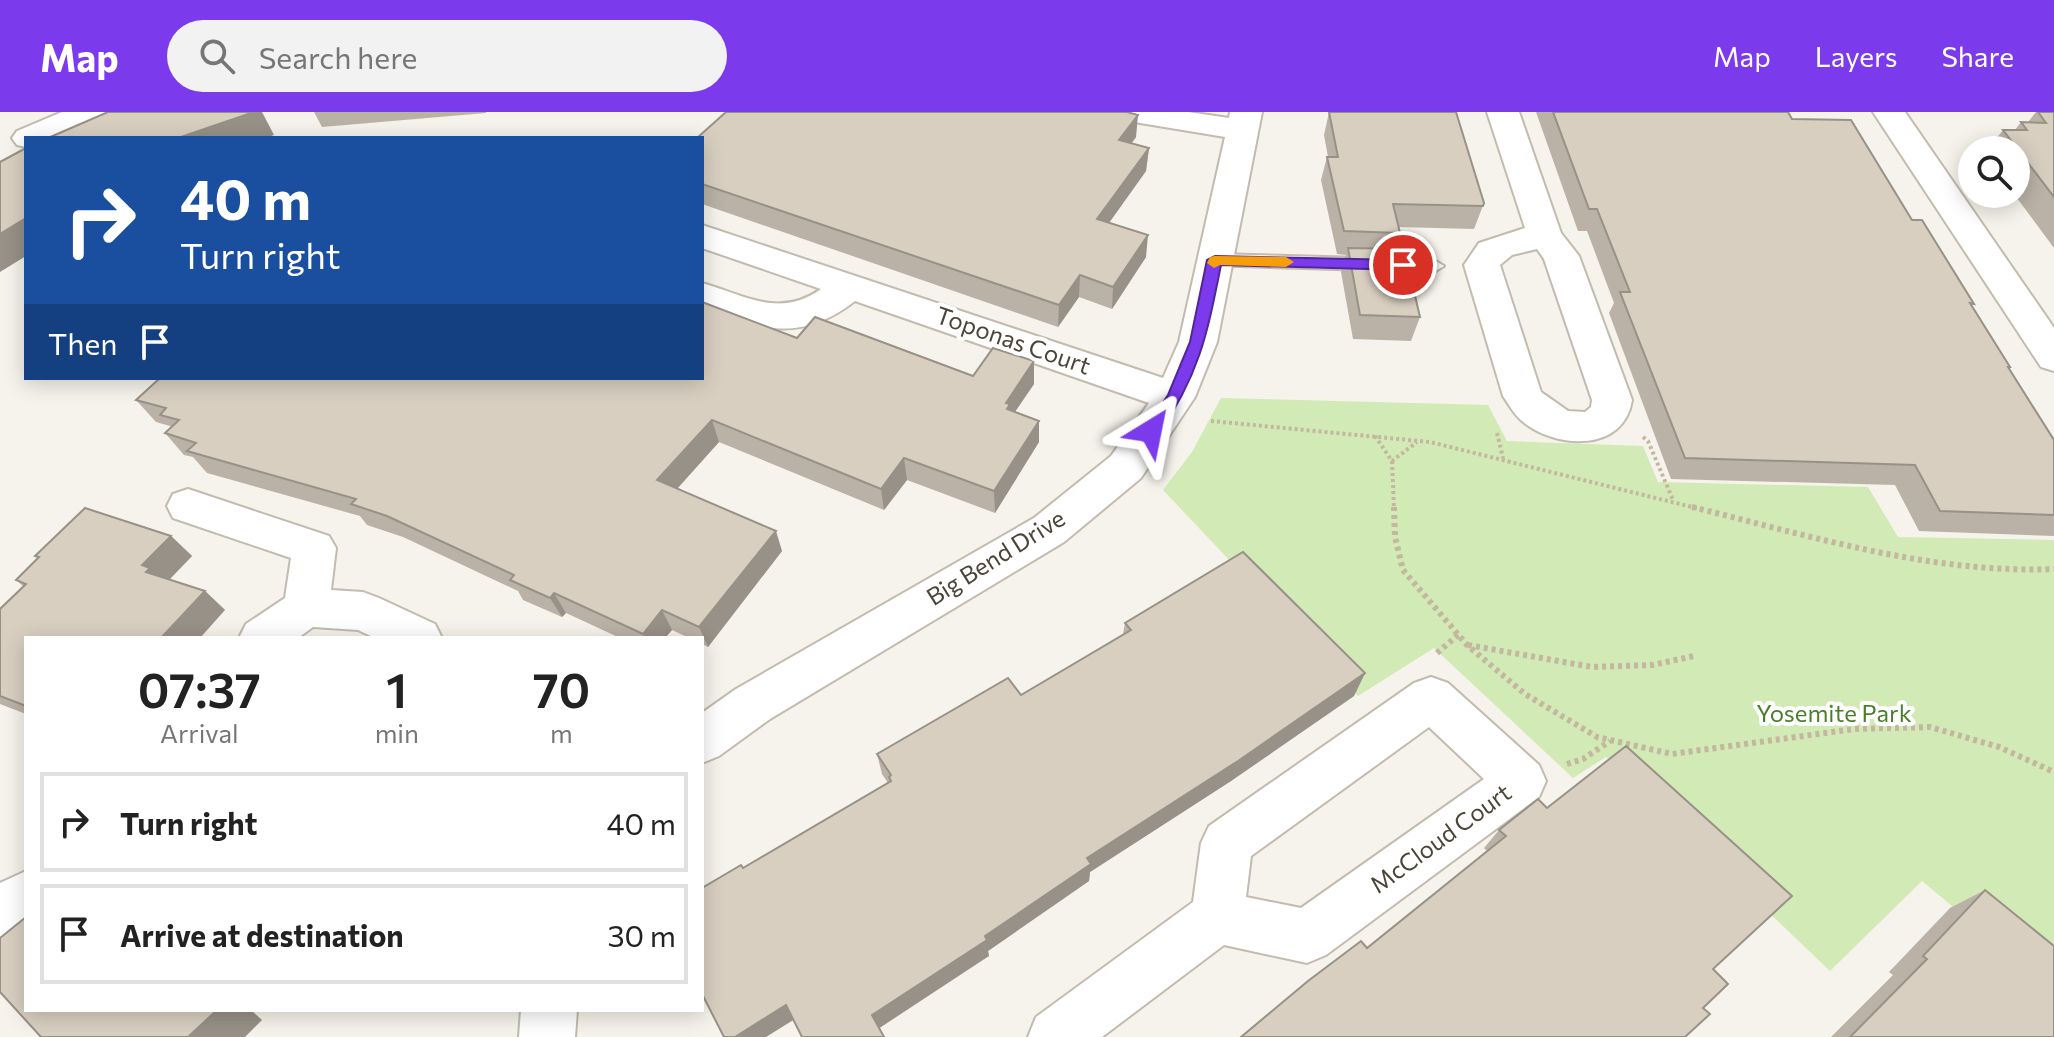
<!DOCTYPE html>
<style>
body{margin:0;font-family:Commissioner,sans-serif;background:#f2f2f2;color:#222;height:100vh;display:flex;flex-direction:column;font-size:30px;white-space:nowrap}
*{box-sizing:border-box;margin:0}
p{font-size:26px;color:#767676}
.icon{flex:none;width:44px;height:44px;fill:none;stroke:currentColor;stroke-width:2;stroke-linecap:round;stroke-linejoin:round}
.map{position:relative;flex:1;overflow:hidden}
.sheet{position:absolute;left:24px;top:524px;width:680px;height:376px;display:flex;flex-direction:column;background:#fff;border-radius:0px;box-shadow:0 4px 20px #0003}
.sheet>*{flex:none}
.guide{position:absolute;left:24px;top:24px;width:680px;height:244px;border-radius:0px;box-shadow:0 4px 20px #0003;background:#1a4fa0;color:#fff;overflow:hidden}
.buttons{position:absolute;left:1958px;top:24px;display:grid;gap:16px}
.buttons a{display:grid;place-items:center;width:72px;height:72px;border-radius:50%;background:#fff;box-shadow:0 4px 20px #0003;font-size:40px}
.pin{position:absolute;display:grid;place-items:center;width:68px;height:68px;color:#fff;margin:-34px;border:4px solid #fff;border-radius:50%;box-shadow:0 2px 8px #0007}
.me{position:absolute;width:88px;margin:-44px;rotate:35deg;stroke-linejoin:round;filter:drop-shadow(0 0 6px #0008)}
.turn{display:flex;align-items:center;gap:28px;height:168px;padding:0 24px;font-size:36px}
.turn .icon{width:104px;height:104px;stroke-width:2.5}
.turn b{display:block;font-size:56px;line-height:68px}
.then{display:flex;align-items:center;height:76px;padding:0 24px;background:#0003;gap:16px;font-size:30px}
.eta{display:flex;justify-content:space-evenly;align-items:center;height:136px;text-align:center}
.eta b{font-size:48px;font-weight:600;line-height:56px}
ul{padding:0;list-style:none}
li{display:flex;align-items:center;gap:24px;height:100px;margin:0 16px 12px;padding:0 8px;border:4px solid #e0e0e0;border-radius:0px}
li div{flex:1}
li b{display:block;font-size:30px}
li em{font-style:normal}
header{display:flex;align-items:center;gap:48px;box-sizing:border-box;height:112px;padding:0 40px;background:#7c3aed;color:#fff}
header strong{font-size:38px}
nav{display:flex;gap:44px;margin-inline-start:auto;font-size:28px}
.search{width:560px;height:72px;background:#f2f2f2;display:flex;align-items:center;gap:20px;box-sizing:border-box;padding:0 28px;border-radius:44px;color:#767676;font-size:30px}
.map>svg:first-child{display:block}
.green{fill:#d2eab5}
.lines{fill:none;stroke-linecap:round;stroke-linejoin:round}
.lane-casing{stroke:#c2bbae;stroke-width:4}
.street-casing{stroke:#c2bbae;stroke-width:4}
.path-far1{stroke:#c4b79f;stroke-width:4;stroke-dasharray:3 3;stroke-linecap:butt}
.path{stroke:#c4b79f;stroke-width:6;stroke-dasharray:4 4;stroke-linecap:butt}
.lane{fill:#fff;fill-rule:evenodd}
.street{fill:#fff;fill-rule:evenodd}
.wall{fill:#bab2a6}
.shaded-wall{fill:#979187}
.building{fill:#d8cfc1;stroke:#979187;stroke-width:2}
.route{fill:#7c3aed;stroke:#51269a;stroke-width:2}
.slow{fill:#f59e0b}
.labels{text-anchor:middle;stroke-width:8;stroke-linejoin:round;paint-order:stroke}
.street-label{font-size:24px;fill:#4b4439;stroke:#fff}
.park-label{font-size:24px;fill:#4a7f2a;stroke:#fff}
</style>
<header>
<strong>Map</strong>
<div class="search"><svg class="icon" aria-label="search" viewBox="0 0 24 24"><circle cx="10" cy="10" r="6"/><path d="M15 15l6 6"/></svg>Search here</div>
<nav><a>Map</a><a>Layers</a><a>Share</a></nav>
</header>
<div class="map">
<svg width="2054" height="925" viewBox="0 0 2054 925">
<rect width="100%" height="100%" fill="#f6f3ec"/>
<!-- green -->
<polygon class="green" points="1221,286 1488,293 1507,329 1643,334 1658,370 1868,375 1898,425 2054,428 2054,879 1922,769 1830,859 1606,645 1573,666 1434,536 1358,584 1163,378 1192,340"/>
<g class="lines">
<defs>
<polygon id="lane" points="1215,142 1434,148 1444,154 1434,160 1208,153 1205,148"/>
<g id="street">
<polygon points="62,0 105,0 100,7 55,26 26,26 26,35 17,33 12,26 17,19"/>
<path d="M1112,0H1188L1229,6L1230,0H1262L1217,230L1195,285L1141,366L1064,430L770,607L719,644L702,651V601L736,577L1034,406L1111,344L1149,291L855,189C801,231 761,218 702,196V171C745,183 779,207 821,177L702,136V113L1163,266L1179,230L1225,25L1128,9L1117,7Z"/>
<path d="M1487,0H1519L1561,121L1579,144L1632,288C1624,341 1555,337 1522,309C1514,302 1509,293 1503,284L1464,153L1479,131L1525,116ZM1537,137L1544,147L1592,288L1591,295L1585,300L1568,299L1541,280L1500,153L1512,143Z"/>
<polygon points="1873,0 1905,0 2054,216 2054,259 2041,255"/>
<polygon points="188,377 329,424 336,436 331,478 363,480 379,486 435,512 442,526 375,526 358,518 313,515 298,526 239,526 246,512 285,486 291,446 173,406 167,394 173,382"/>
<path d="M1431,565L1448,571L1539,653L1546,669L1539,685L1326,843L1307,851L1224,833L1102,925H1028L1036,905L1193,790L1201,731L1209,714L1414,571ZM1429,615L1484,667L1301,796L1246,785L1251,744Z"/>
<polygon points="26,759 26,814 0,825 0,771"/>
<polygon points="521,898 577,898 575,925 519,925"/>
</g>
</defs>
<!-- lane casing -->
<use href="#lane" class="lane-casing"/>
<!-- street casing -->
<use href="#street" class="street-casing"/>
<!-- path-far1 -->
<g class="path-far1">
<polyline points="1211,309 1430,330 1700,397"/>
<polyline points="1497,321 1503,346"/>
<polyline points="1375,324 1392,349 1417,330"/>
<polyline points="1643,325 1648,329 1673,388"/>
<polyline points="1392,349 1394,397"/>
</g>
<!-- path -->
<g class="path">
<polyline points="1394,395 1395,425 1403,458 1467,533 1525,582 1597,625 1672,642 1854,617 1930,615 1999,635 2054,660"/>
<path d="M1692,395C1811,424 1931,462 2054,457"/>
<polyline points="1468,533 1592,555 1652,553 1694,544"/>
<polyline points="1437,541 1458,523"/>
<polyline points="1567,652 1583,647 1610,629"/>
</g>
<!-- lane -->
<use href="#lane" class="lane"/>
<!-- street -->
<use href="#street" class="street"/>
</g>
<!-- wall -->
<g class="wall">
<polygon points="314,0 486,0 486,1 322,15"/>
<polygon points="1329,0 1484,91 1474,117 1398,115 1400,121 1394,137 1420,205 1411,229 1353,227 1341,160 1346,143 1337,142 1321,68 1327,45 1328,45 1324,23"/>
<polygon points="1536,0 1788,0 1792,7 1912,108 1974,192 1971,194 2010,255 2009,257 2054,328 2054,424 1919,419 1895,373 1671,367 1609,201 1614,191 1587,119 1578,119"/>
<polygon points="2036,0 2054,0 2054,136 2014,82 2016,82 2016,38 1987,38 2003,18 2015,18 2021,10 2028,10"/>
<polygon points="1136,25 1132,31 1149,36 1146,59 1109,111 1146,145 1112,197 1079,185 1058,215 702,92 702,26"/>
<polygon points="797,226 973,264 1034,272 1015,300 1039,330 995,401 907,368 884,398 719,330 677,377 782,439 708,535 702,532 702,526 689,526 672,518 665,526 620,526 566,501 562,505 523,488 518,479 403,425 367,413 360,404 207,361 193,345 184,343 165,321 171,315 170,314 156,310 136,288"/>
<polygon points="171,424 192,444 169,468 205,479 225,498 26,526 26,602 0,592 0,497 23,474 16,468 38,446 35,444"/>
<polygon points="1125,511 1365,561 1354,584 1231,669 1090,760 1089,769 988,839 989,844 793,908 743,756 888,671 882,662 877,642 1021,583 1123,522"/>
<polygon points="1547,696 1367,836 1487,739 1484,736 1499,718"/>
<polygon points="1985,778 2054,925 1831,925 1893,863 1889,860 1950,796"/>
</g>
<!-- shaded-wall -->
<g class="shaded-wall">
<polygon points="254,0 262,0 274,23 265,26 178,25"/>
<polygon points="1138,3 1136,25 1117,50 1119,28"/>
<polygon points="1149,36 1146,59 1096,129 1097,107"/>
<polygon points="26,106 26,144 0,160 0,122"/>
<polygon points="1148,123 1146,145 1112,197 1113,175"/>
<polygon points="1080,163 1079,185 1058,215 1059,193"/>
<polygon points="1034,249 1034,272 1010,307 1006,291"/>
<polygon points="712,308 719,330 666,389 657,368"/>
<polygon points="1039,309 1039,330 995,401 994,379"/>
<polygon points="904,346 907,368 884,398 881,377"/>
<polygon points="776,419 782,439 708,535 699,515"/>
<polygon points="171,424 192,444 166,471 146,460 142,453"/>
<polygon points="205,479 225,498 200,526 161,526"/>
<polygon points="554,481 566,501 562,505 550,486"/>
<polygon points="662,498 672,518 665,526 645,526 643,522"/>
<polygon points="1365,561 1354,584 1231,669 1090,760 1089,769 988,839 989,844 878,917 872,903 985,824 1087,746"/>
<polygon points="786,893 795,907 766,925 735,925"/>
<polygon points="217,898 251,898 262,908 245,925 188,925"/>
</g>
<!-- building -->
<g class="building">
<polygon points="108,0 254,0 178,26 48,26"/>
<polygon points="726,0 1127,0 1138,3 1119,28 1149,36 1097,107 1148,123 1113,175 1080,163 1059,193 702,72 702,26 697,26"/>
<polygon points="1329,0 1456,0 1484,91 1483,94 1393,92 1400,121 1344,119 1327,45 1338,45"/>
<polygon points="1553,0 1788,0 1792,7 1851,8 1912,108 1922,108 1974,192 1970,191 2010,255 2008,255 2054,328 2054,403 1940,399 1915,353 1685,346 1620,180 1630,180 1597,97 1589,97"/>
<polygon points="2038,0 2054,0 2054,85 2003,18 2027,18 2021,10 2046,11"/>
<polygon points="26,36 26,106 0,122 0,50"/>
<polygon points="1348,136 1404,137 1420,205 1360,203"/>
<polygon points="702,190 797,226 815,205 973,264 993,236 1034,249 1006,291 1010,292 1007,297 1039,309 994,379 904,346 881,377 712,308 657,368 776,419 699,515 662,498 643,522 554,481 550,486 510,468 514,463 387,404 351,392 356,387 187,339 196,331 165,321 179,308 160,303 166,296 136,288 160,266 702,266"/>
<polygon points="85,396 171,424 142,453 150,456 146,460 205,479 161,526 26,526 26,594 0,584 0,497 26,472 16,468 39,445 35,444"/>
<polygon points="1243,440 1365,561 1238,649 1087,746 1091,752 985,824 987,828 872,903 884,925 802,925 786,893 735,925 724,925 702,882 702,776 741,753 743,756 891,669 889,665 891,663 877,642 1008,566 1021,583 1131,518 1125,511"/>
<polygon points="1626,634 1792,784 1713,857 1728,872 1703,896 1710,902 1685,925 1241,925 1308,869 1361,829 1367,836 1506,724 1499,718 1538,687 1547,696"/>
<polygon points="1985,778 2054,834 2054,925 1850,925 1927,847 1923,844"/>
<polygon points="26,805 26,898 217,898 188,925 41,925 0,880 0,826"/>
</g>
<!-- route -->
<path class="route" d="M1215,144L1403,148L1410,153L1403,158L1221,153C1207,223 1199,264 1157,324H1145L1143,319L1168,283L1190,230L1207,148Z"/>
<!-- slow -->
<polygon class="slow" points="1215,144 1286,145 1294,150 1286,155 1220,153 1214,156 1207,151 1210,145"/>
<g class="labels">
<!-- street labels -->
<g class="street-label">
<text transform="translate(1013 229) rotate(19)" y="8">Toponas Court</text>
<text transform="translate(996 446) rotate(-32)" y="8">Big Bend Drive</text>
<text transform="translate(1441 727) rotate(-36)" y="8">McCloud Court</text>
</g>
<!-- park labels -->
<g class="park-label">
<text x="1834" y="610">Yosemite Park</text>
</g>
</g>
</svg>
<div class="buttons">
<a><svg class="icon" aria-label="search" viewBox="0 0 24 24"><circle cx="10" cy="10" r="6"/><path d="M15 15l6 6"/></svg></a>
</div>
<div class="pin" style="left:1403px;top:153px;background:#d93025"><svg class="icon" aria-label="arrive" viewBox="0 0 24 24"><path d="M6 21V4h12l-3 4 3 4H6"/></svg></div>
<svg class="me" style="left:1151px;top:319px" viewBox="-20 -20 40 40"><path d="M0-17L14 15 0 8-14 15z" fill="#7c3aed" stroke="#fff" stroke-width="4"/></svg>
<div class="guide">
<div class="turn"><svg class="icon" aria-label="right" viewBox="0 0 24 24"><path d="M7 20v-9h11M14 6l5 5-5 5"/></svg><div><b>40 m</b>Turn right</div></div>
<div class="then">Then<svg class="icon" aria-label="arrive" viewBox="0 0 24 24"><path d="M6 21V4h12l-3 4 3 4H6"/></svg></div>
</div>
<section class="sheet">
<div class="eta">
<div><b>07:37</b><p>Arrival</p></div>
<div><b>1</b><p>min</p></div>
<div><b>70</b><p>m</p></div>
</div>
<ul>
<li><svg class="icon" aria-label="right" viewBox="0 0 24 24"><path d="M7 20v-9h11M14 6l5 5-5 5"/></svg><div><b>Turn right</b></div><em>40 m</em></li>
<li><svg class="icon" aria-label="arrive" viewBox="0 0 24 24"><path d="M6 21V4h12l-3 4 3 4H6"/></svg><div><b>Arrive at destination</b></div><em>30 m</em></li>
</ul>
</section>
</div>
